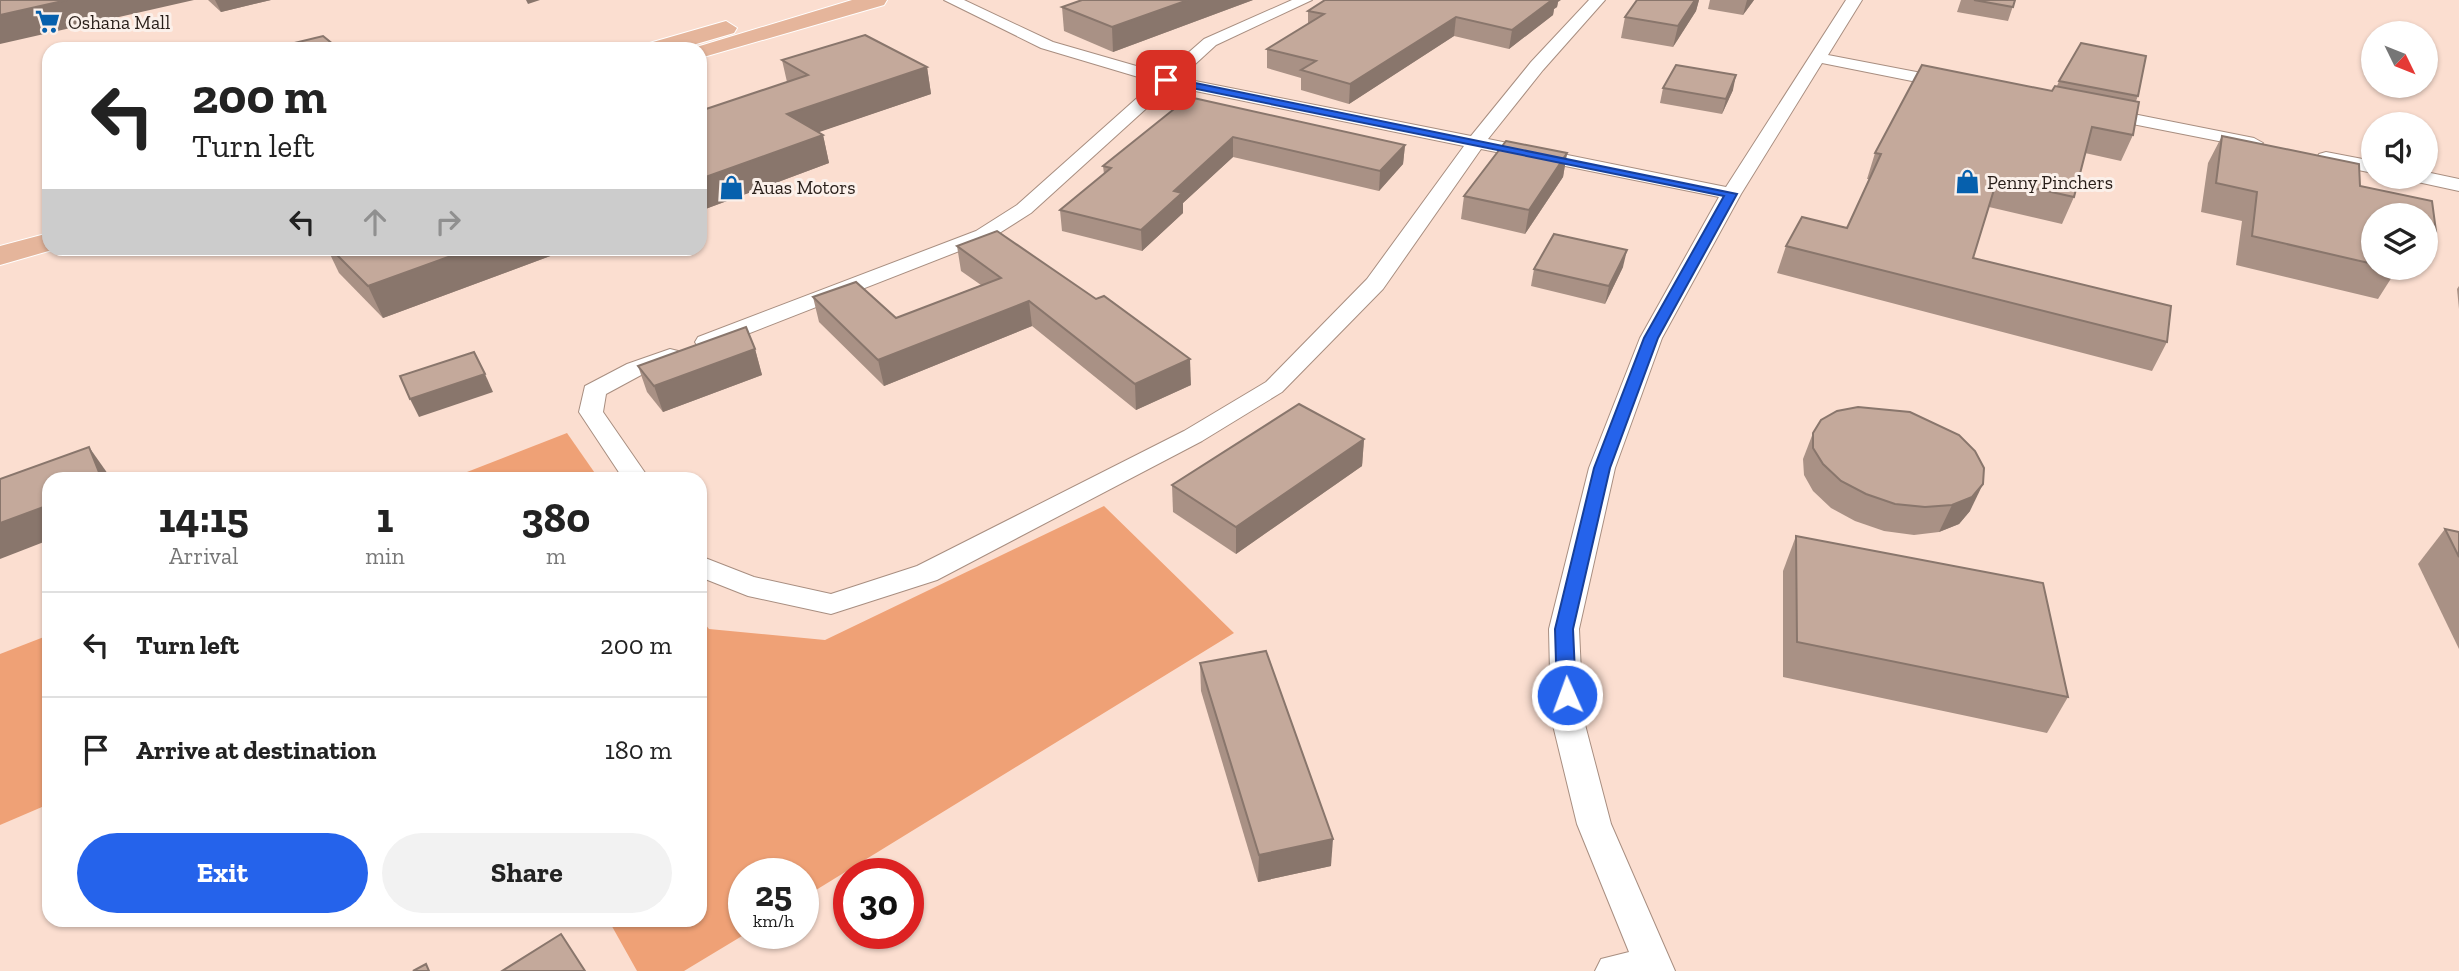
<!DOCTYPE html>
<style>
body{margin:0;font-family:"Zilla Slab",serif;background:#f2f2f2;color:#222;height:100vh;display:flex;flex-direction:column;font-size:26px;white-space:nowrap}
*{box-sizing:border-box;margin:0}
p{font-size:23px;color:#767676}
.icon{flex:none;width:38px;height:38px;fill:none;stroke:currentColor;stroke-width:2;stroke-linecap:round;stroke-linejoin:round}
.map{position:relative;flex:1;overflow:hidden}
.panel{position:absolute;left:42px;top:472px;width:665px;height:455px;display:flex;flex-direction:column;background:#fff;border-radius:21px;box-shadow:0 2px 5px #0004}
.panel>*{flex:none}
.guide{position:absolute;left:42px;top:42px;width:665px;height:214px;border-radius:21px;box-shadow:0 2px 5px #0004;background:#fff;color:#222;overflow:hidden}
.needle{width:46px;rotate:133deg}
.controls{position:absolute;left:2361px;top:21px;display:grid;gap:14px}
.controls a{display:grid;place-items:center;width:77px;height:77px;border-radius:50%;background:#fff;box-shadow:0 2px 5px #0004;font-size:35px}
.speed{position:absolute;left:728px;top:858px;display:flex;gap:14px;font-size:35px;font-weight:700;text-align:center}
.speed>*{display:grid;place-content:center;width:91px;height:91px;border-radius:50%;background:#fff;box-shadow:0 2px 5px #0004;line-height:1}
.speed small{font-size:18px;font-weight:400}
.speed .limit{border:10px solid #d22;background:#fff;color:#111}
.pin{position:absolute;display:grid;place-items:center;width:60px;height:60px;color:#fff;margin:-30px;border-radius:14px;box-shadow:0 4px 10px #0006}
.me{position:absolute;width:77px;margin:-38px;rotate:358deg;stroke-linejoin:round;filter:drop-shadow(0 0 5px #0008)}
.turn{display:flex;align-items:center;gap:24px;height:147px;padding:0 35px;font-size:32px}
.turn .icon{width:91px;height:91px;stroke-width:2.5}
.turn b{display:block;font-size:49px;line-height:60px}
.lanes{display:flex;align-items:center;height:66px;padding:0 35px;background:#0003;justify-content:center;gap:35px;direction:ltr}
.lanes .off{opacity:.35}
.eta{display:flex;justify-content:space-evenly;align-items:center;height:119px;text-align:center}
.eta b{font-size:42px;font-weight:700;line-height:49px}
.action{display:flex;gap:14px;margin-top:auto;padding:14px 35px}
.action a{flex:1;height:80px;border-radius:42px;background:#2563eb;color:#fff;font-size:28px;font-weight:700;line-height:80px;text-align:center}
.action a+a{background:#f2f2f2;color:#222}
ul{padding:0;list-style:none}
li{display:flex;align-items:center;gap:21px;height:105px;padding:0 35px;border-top:2px solid #e0e0e0}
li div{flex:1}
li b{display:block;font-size:26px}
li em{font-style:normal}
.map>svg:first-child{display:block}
.green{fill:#efa176}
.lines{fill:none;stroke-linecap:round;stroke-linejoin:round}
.minor-casing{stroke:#a88e80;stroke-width:2}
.primary-casing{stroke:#fff;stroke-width:2}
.minor{fill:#fff;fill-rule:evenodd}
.primary{fill:#e5b59b;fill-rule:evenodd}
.wall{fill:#a99185}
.shaded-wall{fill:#89766c}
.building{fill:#c4a99b;stroke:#89766c;stroke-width:2}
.route{fill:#2563eb;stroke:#184099;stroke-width:2}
.labels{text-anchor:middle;stroke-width:6;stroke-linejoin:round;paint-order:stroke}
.far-poi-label{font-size:19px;fill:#281e19;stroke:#fbf0ea;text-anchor:start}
</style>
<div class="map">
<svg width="2459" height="971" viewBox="0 0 2459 971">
<rect width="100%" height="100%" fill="#fbded0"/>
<!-- green -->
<g class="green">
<polygon points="567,433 599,479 449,479"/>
<polygon points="1104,506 1234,633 803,898 803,873 744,873 744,933 747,933 684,971 637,971 609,921 700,920 700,618 709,629 825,640"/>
<polygon points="49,635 49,804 0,825 0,654"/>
</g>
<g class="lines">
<defs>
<g id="minor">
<polygon points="944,0 964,0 1053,42 1164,74 1204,39 1292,0 1312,0 1216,45 1180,78 1471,136 1531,62 1589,0 1605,0 1543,70 1488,139 1726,187 1846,0 1862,0 1828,55 1958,80 1960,84 1952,89 1822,63 1741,194 1662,338 1615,468 1579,629 1583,717 1611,824 1675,971 1595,971 1601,959 1629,952 1577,824 1551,717 1549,629 1589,468 1640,338 1719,197 1481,149 1383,289 1282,392 1202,441 937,580 831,614 748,596 700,577 700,556 754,577 831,594 917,566 1184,431 1266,382 1367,279 1464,146 1171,86 1031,213 990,239 714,347 698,347 695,342 698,337 976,231 1017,205 1155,82 1041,48"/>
<polygon points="2103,108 2254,138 2263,143 2254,148 2097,117 2094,113"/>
<polygon points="2326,152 2373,161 2373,173 2319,162 2317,158 2319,154"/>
<polygon points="2426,172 2459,179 2459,191 2413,181 2410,177 2426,177"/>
<polygon points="670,349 678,351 682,356 678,361 643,374 606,394 603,412 650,480 624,480 579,412 585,386 627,364"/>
</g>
<g id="primary">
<polygon points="852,0 887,0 884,5 700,58 700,49 690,49"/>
<polygon points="726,21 737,28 734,33 679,49 642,49 646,44"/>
<polygon points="49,233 49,248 59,248 0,265 0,246"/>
</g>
</defs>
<!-- minor casing -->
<use href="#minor" class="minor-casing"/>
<!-- primary casing -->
<use href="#primary" class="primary-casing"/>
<!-- minor -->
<use href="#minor" class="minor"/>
<!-- primary -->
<use href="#primary" class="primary"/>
</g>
<!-- wall -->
<g class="wall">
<polygon points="208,0 271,0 221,12"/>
<polygon points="1082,0 1253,0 1113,52 1064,31 1062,7"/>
<polygon points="1637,0 1699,0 1696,11 1673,47 1621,38 1625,17"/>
<polygon points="1710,0 1754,0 1743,15 1708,9"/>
<polygon points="1961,0 2015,0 2008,21 1957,12"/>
<polygon points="1558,2 1557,7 1554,9 1553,15 1509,49 1454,36 1349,104 1301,90 1301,78 1267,68 1267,49 1308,24 1308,11"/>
<polygon points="782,60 927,67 931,94 818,132 823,135 829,163 700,211 700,111 787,82"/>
<polygon points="2059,81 2138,96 2136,101 2133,135 2121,161 2085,153 2074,197 2062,224 1989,207 1973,258 2167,342 2152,371 1777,273 1786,246 1847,228 1869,179 1867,179 1875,153 2052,91 2057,86"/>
<polygon points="1663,88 1733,90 1722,114 1660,103"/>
<polygon points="1189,97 1405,145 1403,164 1379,191 1233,157 1183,203 1183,213 1142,251 1062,231 1060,210 1104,174 1103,166"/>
<polygon points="2222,136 2359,164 2360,186 2432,201 2436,231 2426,248 2426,215 2373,215 2373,268 2397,268 2397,269 2378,299 2236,265 2242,221 2201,212 2208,163"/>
<polygon points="1567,153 1563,177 1525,234 1461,219 1464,196"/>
<polygon points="957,246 1191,385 1136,410 1032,326 884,386 819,322 813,297 896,318 981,285 961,271"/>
<polygon points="327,248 551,248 553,255 383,318 339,273"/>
<polygon points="1623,267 1605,304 1531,286 1534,269"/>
<polygon points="2459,286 2459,309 2457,289"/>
<polygon points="755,349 762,375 663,412 647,392 638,366"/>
<polygon points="1813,433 1970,511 1959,524 1939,532 1914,535 1884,531 1855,521 1831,508 1813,491 1804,475 1803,459"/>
<polygon points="1364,439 1362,466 1236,554 1173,512 1172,485"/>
<polygon points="2445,529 2459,532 2459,649 2418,564"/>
<polygon points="1796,536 2068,697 2047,733 1783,677 1783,571"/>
<polygon points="1200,663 1331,866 1258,882 1201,691"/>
</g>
<!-- shaded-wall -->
<g class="shaded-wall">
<polygon points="67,0 194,0 0,44 0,15"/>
<polygon points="215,0 271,0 221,12"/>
<polygon points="526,0 540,0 528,4"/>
<polygon points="1188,0 1253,0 1113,52 1112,27"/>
<polygon points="1549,0 1561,0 1558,2 1557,7 1554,9 1553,15 1509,49 1512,30"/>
<polygon points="1695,0 1699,0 1696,11 1673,47 1678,26"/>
<polygon points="1747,0 1754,0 1743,15"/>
<polygon points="1456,17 1454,36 1349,104 1350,84"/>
<polygon points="927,67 931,94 793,141 787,114"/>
<polygon points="1736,75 1733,90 1722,114 1726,99"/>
<polygon points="823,135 829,163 700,211 700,179"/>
<polygon points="1233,137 1233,157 1183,203 1183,213 1142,251 1141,230 1174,191"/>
<polygon points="1405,145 1403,164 1379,191 1380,171"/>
<polygon points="1567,153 1563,177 1525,234 1529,210"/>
<polygon points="473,248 551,248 553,255 383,318 368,286"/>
<polygon points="1627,250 1623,267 1605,304 1609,286"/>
<polygon points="1029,301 1032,326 884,386 878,360"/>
<polygon points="755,349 762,375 663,412 654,386"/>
<polygon points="1190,359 1191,385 1136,410 1135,384"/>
<polygon points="485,374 493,392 419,417 410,399"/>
<polygon points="1364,439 1362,466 1236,554 1236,527"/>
<polygon points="89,447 108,474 110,480 102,480"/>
<polygon points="1983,484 1970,511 1959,524 1939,532 1952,505"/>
<polygon points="49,505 49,540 0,559 0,523"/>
<polygon points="1333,839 1331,866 1258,882 1259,855"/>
</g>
<!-- building -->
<g class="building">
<polygon points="0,0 67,0 0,15"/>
<polygon points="1082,0 1188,0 1112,27 1062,7"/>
<polygon points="1325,0 1552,0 1512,30 1456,17 1350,84 1301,70 1316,61 1267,49 1324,14 1308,11"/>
<polygon points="1637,0 1695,0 1678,26 1625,17"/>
<polygon points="1974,0 2015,0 2013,7"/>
<polygon points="865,35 927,67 787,114 823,135 700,179 700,111 808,75 782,60"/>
<polygon points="323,36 339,49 281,49 278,47"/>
<polygon points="2081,43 2146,56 2138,96 2059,81"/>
<polygon points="1676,65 1736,75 1726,99 1663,88"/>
<polygon points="1922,65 2052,91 2055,86 2139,102 2133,135 2092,127 2074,197 1997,180 1973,258 2171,306 2167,342 1786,246 1802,217 1847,228 1881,154 1875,153"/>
<polygon points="1189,97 1405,145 1380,171 1233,137 1174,191 1182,193 1141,230 1060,210 1111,168 1103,166"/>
<polygon points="2222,136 2359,164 2360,186 2432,201 2436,231 2426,228 2426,215 2373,215 2373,264 2252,236 2257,192 2216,183"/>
<polygon points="1506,141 1567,153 1529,210 1464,196"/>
<polygon points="997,231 1096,299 1104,296 1190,359 1135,384 1029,301 878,360 813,297 856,282 896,318 1001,278 957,246"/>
<polygon points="1554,234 1627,250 1609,286 1534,269"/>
<polygon points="330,248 473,248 368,286"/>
<polygon points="746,327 755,349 654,386 638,366"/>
<polygon points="474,352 485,374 410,399 400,376"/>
<polygon points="1299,404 1364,439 1236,527 1172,485"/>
<polygon points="1858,407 1910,412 1959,435 1975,451 1984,468 1983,484 1972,497 1952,505 1925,507 1895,504 1866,494 1841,481 1823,464 1813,448 1813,433 1821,420 1837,411"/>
<polygon points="89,447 102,480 49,480 49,505 0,523 0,479"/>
<polygon points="2445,529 2459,532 2459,557"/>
<polygon points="1796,536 2043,583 2068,697 1797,642"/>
<polygon points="1266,651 1333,839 1259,855 1200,663"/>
<polygon points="561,934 585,971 502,971"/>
<polygon points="426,964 429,971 413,971"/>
</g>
<!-- route -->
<polygon class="route" points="1166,77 1737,194 1658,338 1610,468 1573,629 1576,695 1573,700 1567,702 1557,695 1555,629 1594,468 1644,338 1724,196 1162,82 1162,78"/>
<!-- icons -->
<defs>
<symbol id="supermarket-bare" viewBox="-9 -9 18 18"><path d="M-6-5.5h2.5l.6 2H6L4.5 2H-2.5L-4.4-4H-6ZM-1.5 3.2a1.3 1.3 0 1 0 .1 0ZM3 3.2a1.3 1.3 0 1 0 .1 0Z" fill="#0660ad" stroke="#fbf0ea" stroke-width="2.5" paint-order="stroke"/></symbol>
<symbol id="shop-bare" viewBox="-9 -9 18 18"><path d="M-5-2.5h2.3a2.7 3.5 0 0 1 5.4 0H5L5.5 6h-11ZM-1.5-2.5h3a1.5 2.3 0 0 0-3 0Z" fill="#0660ad" stroke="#fbf0ea" stroke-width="2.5" paint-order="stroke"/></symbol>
</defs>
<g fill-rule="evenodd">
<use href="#supermarket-bare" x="30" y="4" width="35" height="35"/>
<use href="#shop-bare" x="1950" y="164" width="35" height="35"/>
<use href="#shop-bare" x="714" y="170" width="35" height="35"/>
</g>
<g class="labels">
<!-- far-poi labels -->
<g class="far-poi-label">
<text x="68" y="29">Oshana Mall</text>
<text x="1987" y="189">Penny Pinchers</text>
<text x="752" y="194">Auas Motors</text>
</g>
</g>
</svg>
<div class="controls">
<a><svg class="needle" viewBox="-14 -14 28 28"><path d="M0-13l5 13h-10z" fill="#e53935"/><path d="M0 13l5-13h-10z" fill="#767676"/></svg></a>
<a><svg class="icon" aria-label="sound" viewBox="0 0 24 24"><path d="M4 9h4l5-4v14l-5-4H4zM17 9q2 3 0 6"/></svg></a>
<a><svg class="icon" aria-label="layers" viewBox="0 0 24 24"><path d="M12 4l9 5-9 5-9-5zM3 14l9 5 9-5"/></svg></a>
</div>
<div class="speed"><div>25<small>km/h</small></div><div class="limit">30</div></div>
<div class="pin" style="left:1166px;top:80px;background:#d93025"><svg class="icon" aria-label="arrive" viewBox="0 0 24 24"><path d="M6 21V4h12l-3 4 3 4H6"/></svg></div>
<svg class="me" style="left:1567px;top:695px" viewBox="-20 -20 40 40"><circle r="17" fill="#2563eb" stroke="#fff" stroke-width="3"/><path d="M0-11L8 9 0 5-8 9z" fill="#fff"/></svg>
<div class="guide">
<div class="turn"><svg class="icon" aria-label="left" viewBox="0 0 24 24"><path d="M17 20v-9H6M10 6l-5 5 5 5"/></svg><div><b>200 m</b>Turn left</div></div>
<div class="lanes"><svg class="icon" aria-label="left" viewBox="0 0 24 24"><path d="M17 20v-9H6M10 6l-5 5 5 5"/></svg><svg class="icon off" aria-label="ahead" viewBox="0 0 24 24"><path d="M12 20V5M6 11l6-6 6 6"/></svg><svg class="icon off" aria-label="right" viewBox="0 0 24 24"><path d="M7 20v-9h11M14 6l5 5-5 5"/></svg></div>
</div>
<section class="panel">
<div class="eta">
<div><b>14:15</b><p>Arrival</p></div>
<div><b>1</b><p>min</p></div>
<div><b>380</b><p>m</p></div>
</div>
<ul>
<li><svg class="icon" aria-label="left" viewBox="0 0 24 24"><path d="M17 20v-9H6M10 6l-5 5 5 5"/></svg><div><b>Turn left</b></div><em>200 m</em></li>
<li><svg class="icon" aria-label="arrive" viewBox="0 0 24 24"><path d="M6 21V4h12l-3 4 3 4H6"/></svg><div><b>Arrive at destination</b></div><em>180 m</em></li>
</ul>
<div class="action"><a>Exit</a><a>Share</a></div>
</section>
</div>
